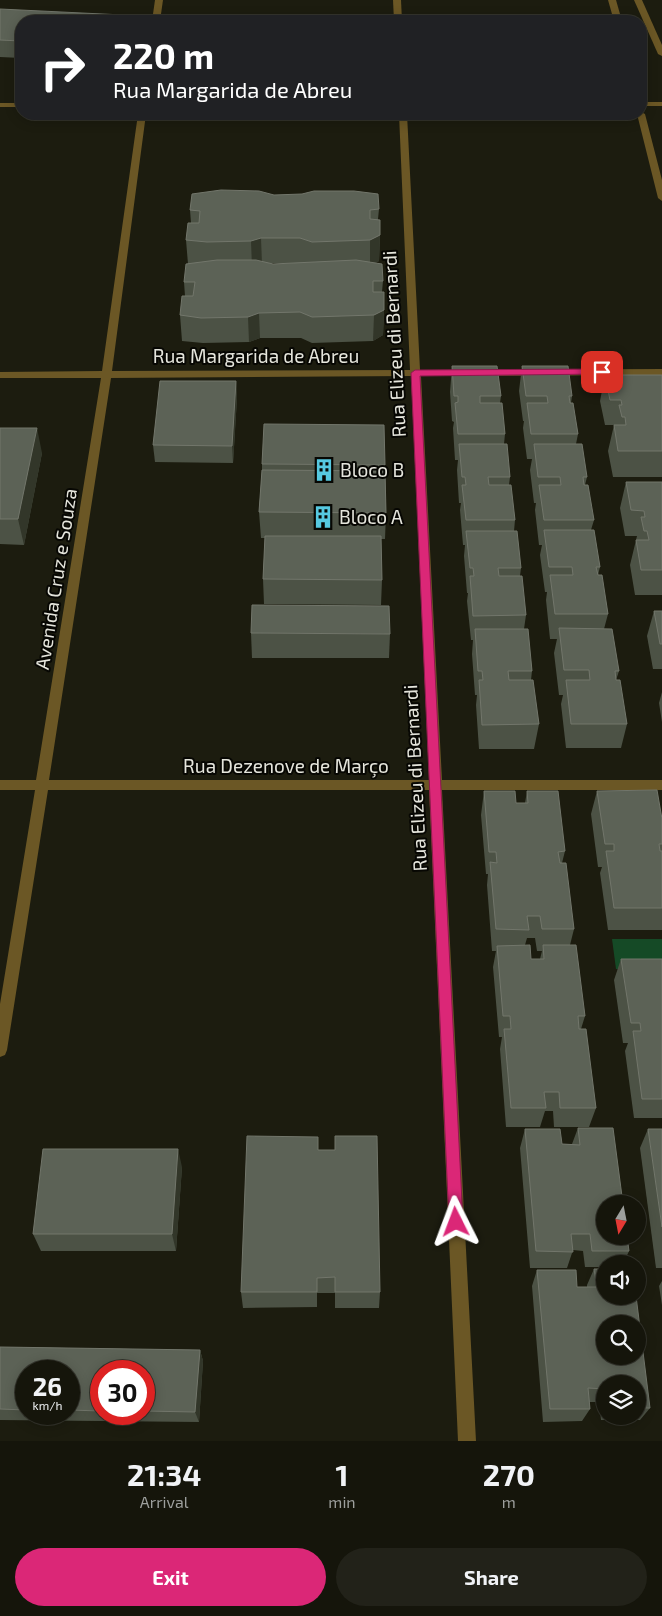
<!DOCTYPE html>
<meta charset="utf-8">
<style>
body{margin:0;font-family:"Exo 2",sans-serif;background:#222219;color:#f1f3f6;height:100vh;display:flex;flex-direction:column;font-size:19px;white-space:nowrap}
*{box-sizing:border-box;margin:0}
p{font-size:16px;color:#9d9f9d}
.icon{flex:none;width:28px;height:28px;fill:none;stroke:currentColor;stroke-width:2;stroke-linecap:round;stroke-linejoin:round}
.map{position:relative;height:1441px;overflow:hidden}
.drawer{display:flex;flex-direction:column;background:#15150b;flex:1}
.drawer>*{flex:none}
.top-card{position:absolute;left:15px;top:15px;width:632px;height:105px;border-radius:20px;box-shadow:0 2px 12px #0003,0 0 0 1px #34342c;background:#202124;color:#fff;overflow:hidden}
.needle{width:32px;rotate:190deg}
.controls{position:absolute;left:596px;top:1195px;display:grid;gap:10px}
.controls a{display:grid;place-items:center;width:50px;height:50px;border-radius:50%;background:#15150b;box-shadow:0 2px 12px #0003,0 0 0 1px #34342c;font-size:25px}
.speed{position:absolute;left:15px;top:1360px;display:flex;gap:10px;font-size:25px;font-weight:700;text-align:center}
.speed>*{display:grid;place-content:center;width:65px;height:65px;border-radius:50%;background:#15150b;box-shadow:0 2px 12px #0003,0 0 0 1px #34342c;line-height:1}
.speed small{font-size:12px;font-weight:400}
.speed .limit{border:8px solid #d22;background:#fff;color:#111}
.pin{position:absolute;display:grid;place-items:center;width:42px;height:42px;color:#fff;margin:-21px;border-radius:10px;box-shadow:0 2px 8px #0006}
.me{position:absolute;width:55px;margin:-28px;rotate:357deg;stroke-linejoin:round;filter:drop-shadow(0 0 4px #0008)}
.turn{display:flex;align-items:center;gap:18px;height:105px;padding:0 15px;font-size:22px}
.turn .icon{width:65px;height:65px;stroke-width:2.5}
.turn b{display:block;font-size:35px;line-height:42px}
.eta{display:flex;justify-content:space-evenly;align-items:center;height:85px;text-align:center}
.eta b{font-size:30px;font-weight:700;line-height:35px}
.primary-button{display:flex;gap:10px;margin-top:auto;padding:10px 15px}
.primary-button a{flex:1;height:58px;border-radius:30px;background:#db2777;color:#fff;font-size:20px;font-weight:700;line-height:58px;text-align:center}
.primary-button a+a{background:#222219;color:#f1f3f6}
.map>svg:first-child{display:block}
.water{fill:#154a26}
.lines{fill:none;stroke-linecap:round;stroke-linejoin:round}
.minor{fill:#6b5725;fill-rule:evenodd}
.wall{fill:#4c5245;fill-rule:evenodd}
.shaded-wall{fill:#323629}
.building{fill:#5c6256;stroke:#72766b;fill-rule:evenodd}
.route{fill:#db2777;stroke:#8e194d}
.labels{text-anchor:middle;stroke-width:4;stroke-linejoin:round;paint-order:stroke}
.street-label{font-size:19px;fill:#e5e5dc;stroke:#070703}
.poi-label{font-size:19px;fill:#e5e5dc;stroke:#070703;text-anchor:start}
</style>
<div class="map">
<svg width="662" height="1441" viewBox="0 0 662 1441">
<rect width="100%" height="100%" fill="#1c1c0f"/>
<!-- water -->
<polygon class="water" points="612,939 662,939 662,969 616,969"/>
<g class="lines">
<!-- minor -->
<g class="minor">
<polygon points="155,0 163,0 160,21 152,21"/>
<polygon points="393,0 401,0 402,21 394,21"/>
<polygon points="608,0 616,0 622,21 614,21"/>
<polygon points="634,0 642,0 662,45 662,56 658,54"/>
<rect x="641" y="102" width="21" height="4"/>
<rect x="0" y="103" width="21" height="4"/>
<polygon points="641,112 645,114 662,180 662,201 658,198 637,114 641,114"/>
<path d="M138,114H146L112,371L410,370L399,114H407L420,370L662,369V375L421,376L442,780H662V790H442L476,1441H458L429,790H48L7,1050L5,1055L0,1057V1004L35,790H0V780H36L101,378H0V372L102,371ZM411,376L429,780H49L111,378Z"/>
</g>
</g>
<!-- wall -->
<g class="wall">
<polygon points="0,9 21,21 21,58 0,57"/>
<path d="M274,195L379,209L378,219L380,235L379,261L375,263L383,281L382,292L384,310L383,335L373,341L312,343L301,338H260L249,342L203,343L182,341L180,315L185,296L184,282L188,264L186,240L191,223L190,210ZM269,263H299L273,264Z"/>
<polygon points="452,366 501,396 500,403 505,434 504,444 510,477 509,485 515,520 514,531 521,568 520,576 526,615 524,629 532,671 531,680 539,724 534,749 479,749 476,705 477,695 475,695 472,654 473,640 471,640 467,601 468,593 467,593 464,556 465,545 463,545 460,510 461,503 459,503 457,470 458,460 455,460 453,428 454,422 452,421 450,392"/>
<polygon points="522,366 572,396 571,403 578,434 576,444 587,477 585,485 594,520 591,530 600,567 598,575 608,614 604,629 619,671 616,680 627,724 621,748 566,748 561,704 563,695 559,695 554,653 557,639 550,639 546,600 547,592 545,592 540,555 542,545 539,545 535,510 536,503 534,503 530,470 532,459 527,459 523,428 524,421 523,421 519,391"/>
<polygon points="605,375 662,375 662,477 613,477 608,451 614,425 605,425 600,401"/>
<polygon points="236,381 237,398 233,463 155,462 153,445"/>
<polygon points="0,428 42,453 24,545 0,544"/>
<polygon points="262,464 385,465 386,513 385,539 381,539 382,580 381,605 264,604 263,579 265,538 261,538 259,512 262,470"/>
<polygon points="626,482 662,482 662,595 635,595 630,565 637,536 625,536 620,508"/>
<polygon points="654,611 662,611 662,669 653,669 647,636"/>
<polygon points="251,633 390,634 389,658 252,658"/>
<polygon points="662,692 662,722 659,703"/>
<path d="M484,791L516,803H525L527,791L565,851L562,863L574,929L570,945L585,1016L581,1029L596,1108L589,1127H554L553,1111H545L540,1127H506L500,1049L502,1037H499L493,967L496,951H492L487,885L488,874H486L481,815ZM527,938H535L537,951H542L540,959H531L525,945Z"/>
<polygon points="597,791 662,819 662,930 608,930 600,873 602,867 598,867 591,814"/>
<polygon points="621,959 662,959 662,1118 634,1118 625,1051 628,1043 623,1043 614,980"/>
<polygon points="578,1128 629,1251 623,1264 605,1264 605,1267 585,1267 583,1251 573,1250 567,1268 530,1268 520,1148 525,1129 562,1144 572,1144"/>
<polygon points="648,1129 662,1129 662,1268 656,1268 640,1148"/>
<polygon points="318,1150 380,1292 379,1308 335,1308 335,1293 317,1293 317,1307 243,1308 241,1292"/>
<polygon points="182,1167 176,1251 41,1251 33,1234"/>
<path d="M594,1269L650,1408L640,1420H601L599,1402H589L590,1409L582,1421L543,1422L532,1286L537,1270L577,1287H587V1285ZM605,1384H638V1416H605Z"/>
<polygon points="662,1281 662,1305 659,1286"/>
<path d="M0,1347L200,1350L203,1361L199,1422L0,1420ZM26,1371H69V1414H26ZM101,1371H144V1414H101Z"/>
</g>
<!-- shaded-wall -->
<g class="shaded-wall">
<polygon points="380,235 379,261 370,266 370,240"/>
<polygon points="261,238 262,264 252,267 251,241"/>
<polygon points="384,310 383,335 373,341 374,315"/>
<polygon points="259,313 260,338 249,342 248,317"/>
<polygon points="236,381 237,398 233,463 232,446"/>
<polygon points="37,428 42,453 24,545 18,519"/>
<polygon points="178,1149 182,1167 176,1251 172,1234"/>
<polygon points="200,1350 203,1361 199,1422 195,1412"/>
</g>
<!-- building -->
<g class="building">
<polygon points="0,9 123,15 121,21 21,21 21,41 0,40"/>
<polygon points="221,190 259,191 274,195 302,194 314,191 354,191 378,194 379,209 370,210 370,219 380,220 380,235 370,240 312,242 300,238 261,238 251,241 207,242 186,240 188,223 199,223 200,211 190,210 192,194"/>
<polygon points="217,260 256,260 273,264 356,260 382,264 383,281 373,281 373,292 384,292 384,310 374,315 312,317 300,312 259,313 248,317 201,318 180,315 182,296 193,296 195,282 184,282 186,264"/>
<polygon points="452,366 497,366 501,396 480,396 480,403 502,403 505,434 458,434 455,403 458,402 458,396 454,396"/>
<polygon points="522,366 568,366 572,396 569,396 570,403 573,403 578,434 531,434 527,403 548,403 547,396 526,396"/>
<polygon points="605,375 662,375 662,451 618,451 614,425 626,425 625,417 622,417 619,405 622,405 621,400 610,400"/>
<polygon points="160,381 236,381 232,446 153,445"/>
<polygon points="264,424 384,425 385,465 262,464"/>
<polygon points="0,428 37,428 18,519 0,519"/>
<polygon points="459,444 507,444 510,477 488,477 489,485 511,485 515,520 466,520 462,485 466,485 465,477 462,477"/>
<polygon points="534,444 582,444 587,477 583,477 584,485 588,485 594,520 544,520 539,485 561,485 560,477 538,477"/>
<polygon points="262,470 385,471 386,513 259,512"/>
<polygon points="626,482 662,482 662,570 641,570 636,540 649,540 647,531 644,531 641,517 645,517 644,511 631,510"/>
<polygon points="544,530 594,530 600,567 596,567 598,575 602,575 608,614 555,614 550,575 573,575 572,567 549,567"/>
<polygon points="466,531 517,531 521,568 498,568 499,576 522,576 526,615 473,616 470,576 474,576 473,568 470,568"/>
<polygon points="265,536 381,536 382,580 263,579"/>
<polygon points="252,605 389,606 390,634 251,633"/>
<polygon points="654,611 662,611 662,644 660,644"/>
<polygon points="559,628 612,629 619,671 615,671 616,680 620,680 627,724 571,724 566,680 590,680 589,670 564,670"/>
<polygon points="475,629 528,629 532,671 508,671 509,680 533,680 539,724 482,725 479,680 483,680 482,671 478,671"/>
<polygon points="657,790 662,819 662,844 659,844 660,851 662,851 662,908 614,908 606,851 614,851 614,844 605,844 597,791"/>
<polygon points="484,791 515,791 516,803 528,803 527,791 558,791 565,851 558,852 560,863 566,863 574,929 542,929 540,916 527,916 529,930 496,929 490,862 497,863 496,852 489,852"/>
<polygon points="530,945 531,959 544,959 543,945 576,945 585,1016 578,1016 579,1029 586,1029 596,1108 560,1108 559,1092 544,1092 546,1108 511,1108 504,1029 511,1029 510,1016 503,1016 497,946"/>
<polygon points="621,959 662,959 662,1099 642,1099 633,1031 641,1031 640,1023 631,1023"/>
<polygon points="578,1128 613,1128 623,1204 605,1204 605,1236 627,1236 629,1251 592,1251 590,1234 571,1234 573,1252 536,1251 525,1129 560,1129 562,1144 580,1145"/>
<polygon points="648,1129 662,1129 662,1227"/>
<polygon points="247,1136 318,1137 318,1150 335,1150 335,1136 377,1136 380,1292 335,1292 335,1277 317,1278 317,1292 241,1292"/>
<polygon points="43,1149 178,1149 172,1234 33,1234"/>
<path d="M594,1269H605V1296H636L650,1408H638V1384H605V1389L588,1388L590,1409H550L537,1270H576L577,1287H597ZM605,1324H638V1356H605Z"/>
<polygon points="0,1347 200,1350 195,1412 144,1411 144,1371 101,1371 101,1411 69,1410 69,1371 26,1371 26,1410 0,1409"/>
</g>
<!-- route -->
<polygon class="route" points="602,369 605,370 605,374 420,376 463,1222 461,1227 456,1229 451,1227 449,1222 411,373 415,370"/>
<!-- icons -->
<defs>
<symbol id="building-bare" viewBox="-9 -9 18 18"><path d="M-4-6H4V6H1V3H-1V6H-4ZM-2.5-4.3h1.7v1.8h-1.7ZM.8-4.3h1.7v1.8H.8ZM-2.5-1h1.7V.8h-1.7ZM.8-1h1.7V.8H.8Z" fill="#56c9e1" stroke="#070703" stroke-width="2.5" paint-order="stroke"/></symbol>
</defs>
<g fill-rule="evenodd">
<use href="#building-bare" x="308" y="454" width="32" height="32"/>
<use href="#building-bare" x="307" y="501" width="32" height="32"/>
</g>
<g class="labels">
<!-- street labels -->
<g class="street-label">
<text transform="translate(394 344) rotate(-93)" y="7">Rua Elizeu di Bernardi</text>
<text x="256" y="363">Rua Margarida de Abreu</text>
<text transform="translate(56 579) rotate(-81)" y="7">Avenida Cruz e Souza</text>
<text x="286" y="773">Rua Dezenove de Março</text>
<text transform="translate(415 778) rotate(-93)" y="7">Rua Elizeu di Bernardi</text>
</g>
<!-- poi labels -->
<g class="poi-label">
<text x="340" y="477">Bloco B</text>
<text x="339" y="524">Bloco A</text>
</g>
</g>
</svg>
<div class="controls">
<a><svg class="needle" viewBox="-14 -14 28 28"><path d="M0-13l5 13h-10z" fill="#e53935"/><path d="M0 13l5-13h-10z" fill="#9d9f9d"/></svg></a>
<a><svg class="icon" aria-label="sound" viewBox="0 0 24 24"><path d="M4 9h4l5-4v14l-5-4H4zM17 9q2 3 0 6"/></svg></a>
<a><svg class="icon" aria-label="search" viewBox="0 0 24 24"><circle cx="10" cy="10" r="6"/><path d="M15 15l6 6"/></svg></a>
<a><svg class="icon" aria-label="layers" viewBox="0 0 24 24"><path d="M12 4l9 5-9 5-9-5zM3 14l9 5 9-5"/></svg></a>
</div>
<div class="speed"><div>26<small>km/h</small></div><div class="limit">30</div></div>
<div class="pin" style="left:602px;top:372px;background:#d93025"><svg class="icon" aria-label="arrive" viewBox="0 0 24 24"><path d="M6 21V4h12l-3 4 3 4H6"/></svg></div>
<svg class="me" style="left:456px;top:1222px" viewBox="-20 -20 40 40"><path d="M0-17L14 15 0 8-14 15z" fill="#db2777" stroke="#fff" stroke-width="4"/></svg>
<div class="top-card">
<div class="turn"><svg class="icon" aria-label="right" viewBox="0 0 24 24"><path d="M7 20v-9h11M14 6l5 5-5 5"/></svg><div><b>220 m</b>Rua Margarida de Abreu</div></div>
</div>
</div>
<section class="drawer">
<div class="eta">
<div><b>21:34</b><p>Arrival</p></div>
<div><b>1</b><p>min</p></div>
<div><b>270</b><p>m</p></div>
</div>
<div class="primary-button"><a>Exit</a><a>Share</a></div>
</section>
